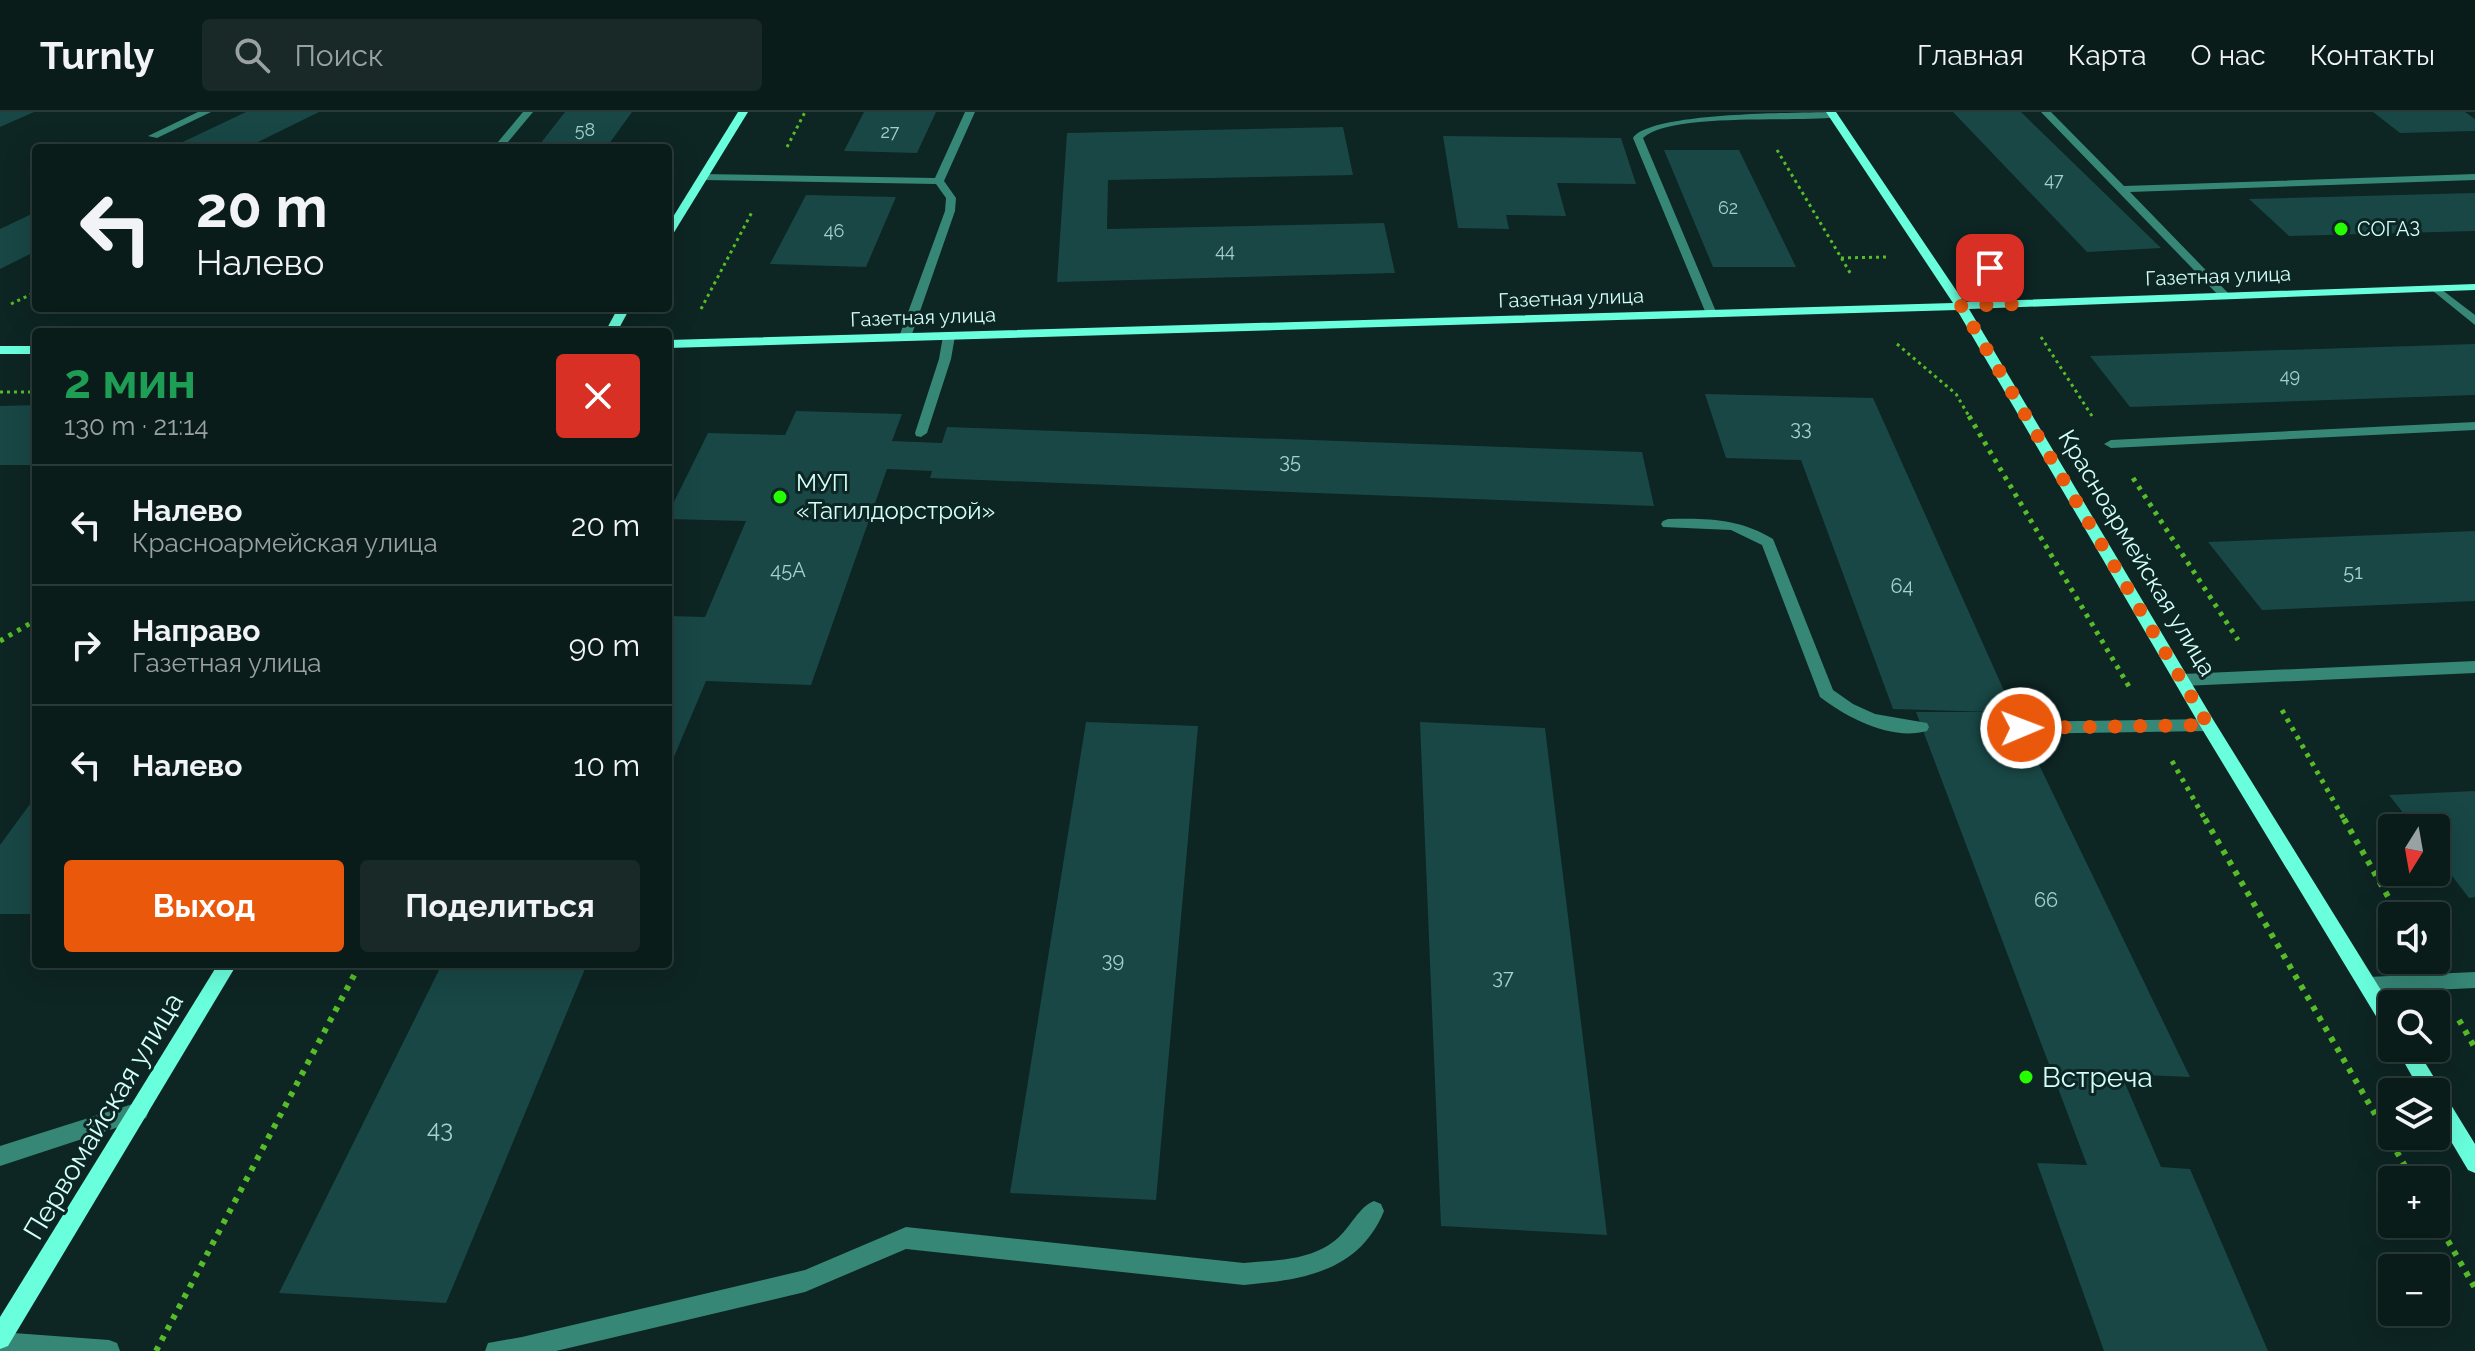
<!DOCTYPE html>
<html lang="ru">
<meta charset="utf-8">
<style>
body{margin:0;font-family:Raleway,sans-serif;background:#182927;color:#f1f3f6;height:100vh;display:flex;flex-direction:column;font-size:30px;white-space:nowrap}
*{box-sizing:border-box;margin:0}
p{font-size:26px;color:#99a1a2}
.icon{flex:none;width:44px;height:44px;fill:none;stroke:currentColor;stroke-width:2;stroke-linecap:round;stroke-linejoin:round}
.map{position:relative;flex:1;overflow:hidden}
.details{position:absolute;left:32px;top:216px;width:640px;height:640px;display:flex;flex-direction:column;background:#0a1c1a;border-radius:8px;box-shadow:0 8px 32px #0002,0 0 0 2px #2a3a39}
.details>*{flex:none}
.hud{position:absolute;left:32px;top:32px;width:640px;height:168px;border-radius:8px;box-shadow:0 8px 32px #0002,0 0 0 2px #2a3a39;background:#0a1c1a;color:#f1f3f6;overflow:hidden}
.needle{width:52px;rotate:191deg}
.controls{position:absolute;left:2378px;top:702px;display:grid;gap:16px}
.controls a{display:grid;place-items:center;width:72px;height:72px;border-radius:8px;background:#0a1c1a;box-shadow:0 8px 32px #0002,0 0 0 2px #2a3a39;font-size:40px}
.pin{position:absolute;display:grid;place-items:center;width:68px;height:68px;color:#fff;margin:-34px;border-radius:16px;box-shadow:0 4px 12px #0006}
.me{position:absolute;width:88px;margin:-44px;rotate:89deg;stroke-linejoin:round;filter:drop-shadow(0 0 6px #0008)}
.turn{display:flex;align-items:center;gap:28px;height:168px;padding:0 32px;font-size:36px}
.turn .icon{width:104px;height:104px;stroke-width:2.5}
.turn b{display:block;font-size:56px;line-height:68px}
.round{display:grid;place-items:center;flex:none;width:84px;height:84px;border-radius:8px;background:#182927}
.headline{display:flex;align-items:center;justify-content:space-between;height:136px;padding:0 32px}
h1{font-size:48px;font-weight:700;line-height:60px;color:#1e9e55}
.primary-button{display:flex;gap:16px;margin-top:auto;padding:16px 32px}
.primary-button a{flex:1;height:92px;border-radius:8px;background:#ea580c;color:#fff;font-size:32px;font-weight:700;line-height:92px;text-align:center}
.primary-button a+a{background:#182927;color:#f1f3f6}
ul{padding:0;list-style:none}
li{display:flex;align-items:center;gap:24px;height:120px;padding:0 32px;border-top:2px solid #2a3a39}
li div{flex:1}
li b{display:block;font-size:30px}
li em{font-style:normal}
header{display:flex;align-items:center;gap:48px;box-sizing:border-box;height:112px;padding:0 40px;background:#0a1c1a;border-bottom:2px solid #2a3a39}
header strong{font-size:38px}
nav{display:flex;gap:44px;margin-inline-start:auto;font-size:28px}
.search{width:560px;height:72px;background:#182927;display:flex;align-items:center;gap:20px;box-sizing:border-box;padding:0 28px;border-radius:8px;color:#99a1a2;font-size:30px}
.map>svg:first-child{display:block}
.building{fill:#184745}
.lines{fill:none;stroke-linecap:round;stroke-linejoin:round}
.path-far2{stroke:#56bc28;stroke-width:3;stroke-dasharray:3 4;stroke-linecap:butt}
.path-far1{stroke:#56bc28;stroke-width:5;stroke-dasharray:4 6;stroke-linecap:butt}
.path{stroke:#56bc28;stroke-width:6;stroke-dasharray:5 7;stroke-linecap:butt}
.lane{fill:#368776;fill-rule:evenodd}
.secondary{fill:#69ffdd;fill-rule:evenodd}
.route{stroke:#ea580c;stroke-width:14;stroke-dasharray:0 25.2}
.poi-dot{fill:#25fd00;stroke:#0d2523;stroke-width:3}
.labels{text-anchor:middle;stroke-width:6;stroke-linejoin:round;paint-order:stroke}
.far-number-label{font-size:18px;fill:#a4d1cc}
.far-poi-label{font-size:20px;fill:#d2fff9;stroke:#0d2523;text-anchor:start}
.far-street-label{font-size:20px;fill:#d2fff9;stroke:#0d2523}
.number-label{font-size:20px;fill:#a4d1cc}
.poi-label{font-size:24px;fill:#d2fff9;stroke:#0d2523;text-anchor:start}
.street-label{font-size:24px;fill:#d2fff9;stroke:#0d2523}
.near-number-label{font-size:24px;fill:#a4d1cc}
.near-poi-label{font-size:28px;fill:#d2fff9;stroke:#0d2523;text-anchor:start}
.near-street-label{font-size:28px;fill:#d2fff9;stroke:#0d2523}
</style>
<header>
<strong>Turnly</strong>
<div class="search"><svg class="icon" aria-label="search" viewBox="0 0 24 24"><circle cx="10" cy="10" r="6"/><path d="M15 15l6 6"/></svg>Поиск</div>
<nav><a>Главная</a><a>Карта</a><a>О нас</a><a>Контакты</a></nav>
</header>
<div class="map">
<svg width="2475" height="1239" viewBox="0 0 2475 1239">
<rect width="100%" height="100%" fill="#0d2523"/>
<!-- building -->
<g class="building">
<polygon points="0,0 34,0 0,15"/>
<polygon points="246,0 319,0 246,36 170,36"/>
<polygon points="565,0 632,0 606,36 537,36"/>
<polygon points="864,0 936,0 917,41 844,39"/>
<polygon points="1953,0 2021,0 2161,136 2087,140"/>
<polygon points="2373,0 2465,0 2475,7 2475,19 2400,21"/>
<polygon points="1343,15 1353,63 1108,68 1107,117 1384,111 1395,161 1057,170 1067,21"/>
<polygon points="1443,24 1621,26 1636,72 1557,71 1566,104 1506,103 1509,117 1458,116"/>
<polygon points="1664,38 1739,38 1796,155 1713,155"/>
<polygon points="2475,81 2475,119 2289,124 2249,87"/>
<polygon points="806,83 896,85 866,155 770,152"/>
<polygon points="36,100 36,139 0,157 0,117"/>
<polygon points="2475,232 2475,283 2130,295 2090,244"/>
<polygon points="1705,282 1873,286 2014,601 2190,965 2121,962 2161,1055 2190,1057 2268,1239 2104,1239 2037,1051 2087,1053 1916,600 1994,600 1893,597 1801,348 1726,346"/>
<polygon points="36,293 36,353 0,353 0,294"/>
<polygon points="796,299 902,302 892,329 942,331 947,315 1642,340 1654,394 930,366 932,359 887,357 811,573 706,569 668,659 668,504 705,505 746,409 668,407 668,402 708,321 785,323"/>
<polygon points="2475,419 2475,489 2262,498 2208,430"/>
<polygon points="1086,610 1198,614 1156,1088 1010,1081"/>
<polygon points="1420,610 1545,616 1607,1123 1441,1114"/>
<polygon points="2475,679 2475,785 2469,786 2436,743 2436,716 2415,716 2389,683"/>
<polygon points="36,684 36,802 0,802 0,733"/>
<polygon points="442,852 587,852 446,1191 279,1181"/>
</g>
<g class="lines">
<!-- path-far2 -->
<g class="path-far2">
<polyline points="787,35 805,0"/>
<polyline points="1777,38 1852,164"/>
<polyline points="1841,146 1886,145"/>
<polyline points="11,192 36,180"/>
<polyline points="701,197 752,100"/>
<polyline points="2041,225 2092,304"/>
<polyline points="1897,232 1956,282 1970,306"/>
<polyline points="0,280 36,280"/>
</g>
<!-- path-far1 -->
<g class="path-far1">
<polyline points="1969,304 2131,578"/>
<polyline points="2133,366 2238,528"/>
<polyline points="0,529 36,508"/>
<polyline points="2282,598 2345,709"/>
<polyline points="2172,649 2206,709"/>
</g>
<!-- path -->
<g class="path">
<polyline points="2205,707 2413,1068"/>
<polyline points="2344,707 2399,804"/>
<polyline points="2459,908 2475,936"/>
<polyline points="2436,1108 2475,1176"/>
<polyline points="156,1239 360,852"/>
</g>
<!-- lane -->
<g class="lane">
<polygon points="198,0 211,0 157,26 148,24"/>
<polygon points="523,0 533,0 503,36 493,36"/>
<polygon points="965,0 975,0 944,69 956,86 955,99 911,225 905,229 899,225 945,99 946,86 936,72 703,68 698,65 703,62 935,66"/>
<path d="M1833,0L1838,3L1836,5C1795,11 1671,0 1643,26L1717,202L1715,204H1707L1633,26C1650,0 1797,1 1833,0Z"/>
<polygon points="2041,0 2051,0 2124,74 2475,62 2475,68 2130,80 2229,182 2231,184 2225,187 2221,186"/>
<polygon points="2437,174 2475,203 2475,213 2433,179 2431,177"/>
<polygon points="949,220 955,224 951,247 927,321 921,325 916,324 915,321 939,247 943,224"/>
<polygon points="2475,310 2475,318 2111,336 2104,332 2111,328"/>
<path d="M1668,407C1706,406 1739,406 1773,427L1833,578L1853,592L1875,602L1927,611L1929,615L1927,619C1892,629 1847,606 1820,585L1762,433L1731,418L1663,415L1661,412L1663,409Z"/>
<polygon points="2475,549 2475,561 2183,574 2175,568 2183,562"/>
<polygon points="2208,607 2216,613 2208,619 2021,622 2013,616 2021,610"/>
<polygon points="2475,860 2475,876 2368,881 2361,879 2359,873 2361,867 2368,865"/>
<polygon points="139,990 146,992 149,999 146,1006 0,1054 0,1034"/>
<path d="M1374,1089L1381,1092L1384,1099C1359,1160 1302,1168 1244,1173L906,1137L805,1180L556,1239H485L488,1231L522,1225L805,1158L906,1115L1244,1151C1277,1148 1313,1149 1339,1125C1351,1114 1359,1095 1374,1089Z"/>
<polygon points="0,1220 109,1228 117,1231 120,1239 0,1239"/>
</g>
<!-- secondary -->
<g class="secondary">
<polygon points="738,0 748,0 673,122 668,125 668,113"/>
<polygon points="1826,0 1836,0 1964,190 2475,172 2475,178 1969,197 2214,609 2392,896 2392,921 2385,919 2202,617 1957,198 668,236 668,228 1953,191"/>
<polygon points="618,196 630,196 617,220 605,220"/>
<rect x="0" y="234" width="36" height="8"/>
<polygon points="218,852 237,852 8,1234 0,1237 0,1205"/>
<polygon points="2396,936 2416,936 2475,1032 2475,1061 2468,1058 2436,1004 2436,980 2421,980"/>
</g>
</g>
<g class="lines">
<!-- route -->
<polyline class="route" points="1990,156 2017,192 1961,194 2208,613 2021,616"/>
</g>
<!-- markers -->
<g class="poi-dot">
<circle cx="2341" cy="117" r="8"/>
<circle cx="780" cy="385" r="8"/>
<circle cx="2026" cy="965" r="8"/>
</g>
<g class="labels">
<!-- far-number labels -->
<g class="far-number-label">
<text x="585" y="24">58</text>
<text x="890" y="26">27</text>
<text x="2054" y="74">47</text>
<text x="1728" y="102">62</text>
<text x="834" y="125">46</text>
<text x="1225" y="145">44</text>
<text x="2290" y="270">49</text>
</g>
<!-- far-poi labels -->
<g class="far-poi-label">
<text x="2357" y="124">СОГАЗ</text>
</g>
<!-- far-street labels -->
<g class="far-street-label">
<text transform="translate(2218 164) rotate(-2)" y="7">Газетная улица</text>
<text transform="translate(1571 186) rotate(-2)" y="7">Газетная улица</text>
<text transform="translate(923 205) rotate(-2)" y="7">Газетная улица</text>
</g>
<!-- number labels -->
<g class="number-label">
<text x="1801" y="323">33</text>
<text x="1290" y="356">35</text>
<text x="788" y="465">45А</text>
<text x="2353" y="467">51</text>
<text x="1902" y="481">64</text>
<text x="2046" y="795">66</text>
<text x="1113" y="855">39</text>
<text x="1503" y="872">37</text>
</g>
<!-- poi labels -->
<g class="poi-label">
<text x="796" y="379">МУП<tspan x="796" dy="28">«Тагилдорстрой»</tspan></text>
</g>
<!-- street labels -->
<g class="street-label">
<text transform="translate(2137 441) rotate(59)" y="8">Красноармейская улица</text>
</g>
<!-- near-number labels -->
<g class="near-number-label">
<text x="440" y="1025">43</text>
</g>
<!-- near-poi labels -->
<g class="near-poi-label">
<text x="2042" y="975">Встреча</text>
</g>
<!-- near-street labels -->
<g class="near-street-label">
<text transform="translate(103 1004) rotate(-59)" y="10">Первомайская улица</text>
</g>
</g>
</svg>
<div class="controls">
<a><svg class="needle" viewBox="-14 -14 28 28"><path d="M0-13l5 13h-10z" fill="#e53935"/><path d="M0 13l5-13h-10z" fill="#99a1a2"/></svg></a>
<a><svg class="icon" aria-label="sound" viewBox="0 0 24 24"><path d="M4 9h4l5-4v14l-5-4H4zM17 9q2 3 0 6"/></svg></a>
<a><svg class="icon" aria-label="search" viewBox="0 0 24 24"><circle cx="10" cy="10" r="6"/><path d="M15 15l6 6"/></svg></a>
<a><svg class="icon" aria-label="layers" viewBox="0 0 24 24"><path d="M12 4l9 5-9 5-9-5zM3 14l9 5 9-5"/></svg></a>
<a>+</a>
<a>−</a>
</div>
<div class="pin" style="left:1990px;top:156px;background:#d93025"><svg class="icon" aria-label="arrive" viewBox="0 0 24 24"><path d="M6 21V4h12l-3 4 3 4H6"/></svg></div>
<svg class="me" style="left:2021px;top:616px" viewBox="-20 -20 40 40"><circle r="17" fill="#ea580c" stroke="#fff" stroke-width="3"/><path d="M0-11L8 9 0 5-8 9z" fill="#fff"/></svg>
<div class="hud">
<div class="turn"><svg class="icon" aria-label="left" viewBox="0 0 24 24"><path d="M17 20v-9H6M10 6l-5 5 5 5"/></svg><div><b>20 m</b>Налево</div></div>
</div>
<section class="details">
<div class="headline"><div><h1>2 мин</h1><p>130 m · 21:14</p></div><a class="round" style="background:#d93025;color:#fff"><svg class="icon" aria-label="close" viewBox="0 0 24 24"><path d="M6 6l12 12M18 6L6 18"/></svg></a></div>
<ul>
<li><svg class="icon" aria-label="left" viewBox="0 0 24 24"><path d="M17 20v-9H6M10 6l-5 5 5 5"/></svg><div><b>Налево</b><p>Красноармейская улица</p></div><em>20 m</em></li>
<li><svg class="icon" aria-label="right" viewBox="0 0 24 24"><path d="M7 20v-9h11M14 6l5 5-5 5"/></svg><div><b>Направо</b><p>Газетная улица</p></div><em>90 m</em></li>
<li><svg class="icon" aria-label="left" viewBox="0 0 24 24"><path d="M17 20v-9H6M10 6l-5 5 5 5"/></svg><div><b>Налево</b></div><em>10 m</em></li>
</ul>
<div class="primary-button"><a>Выход</a><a>Поделиться</a></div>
</section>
</div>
